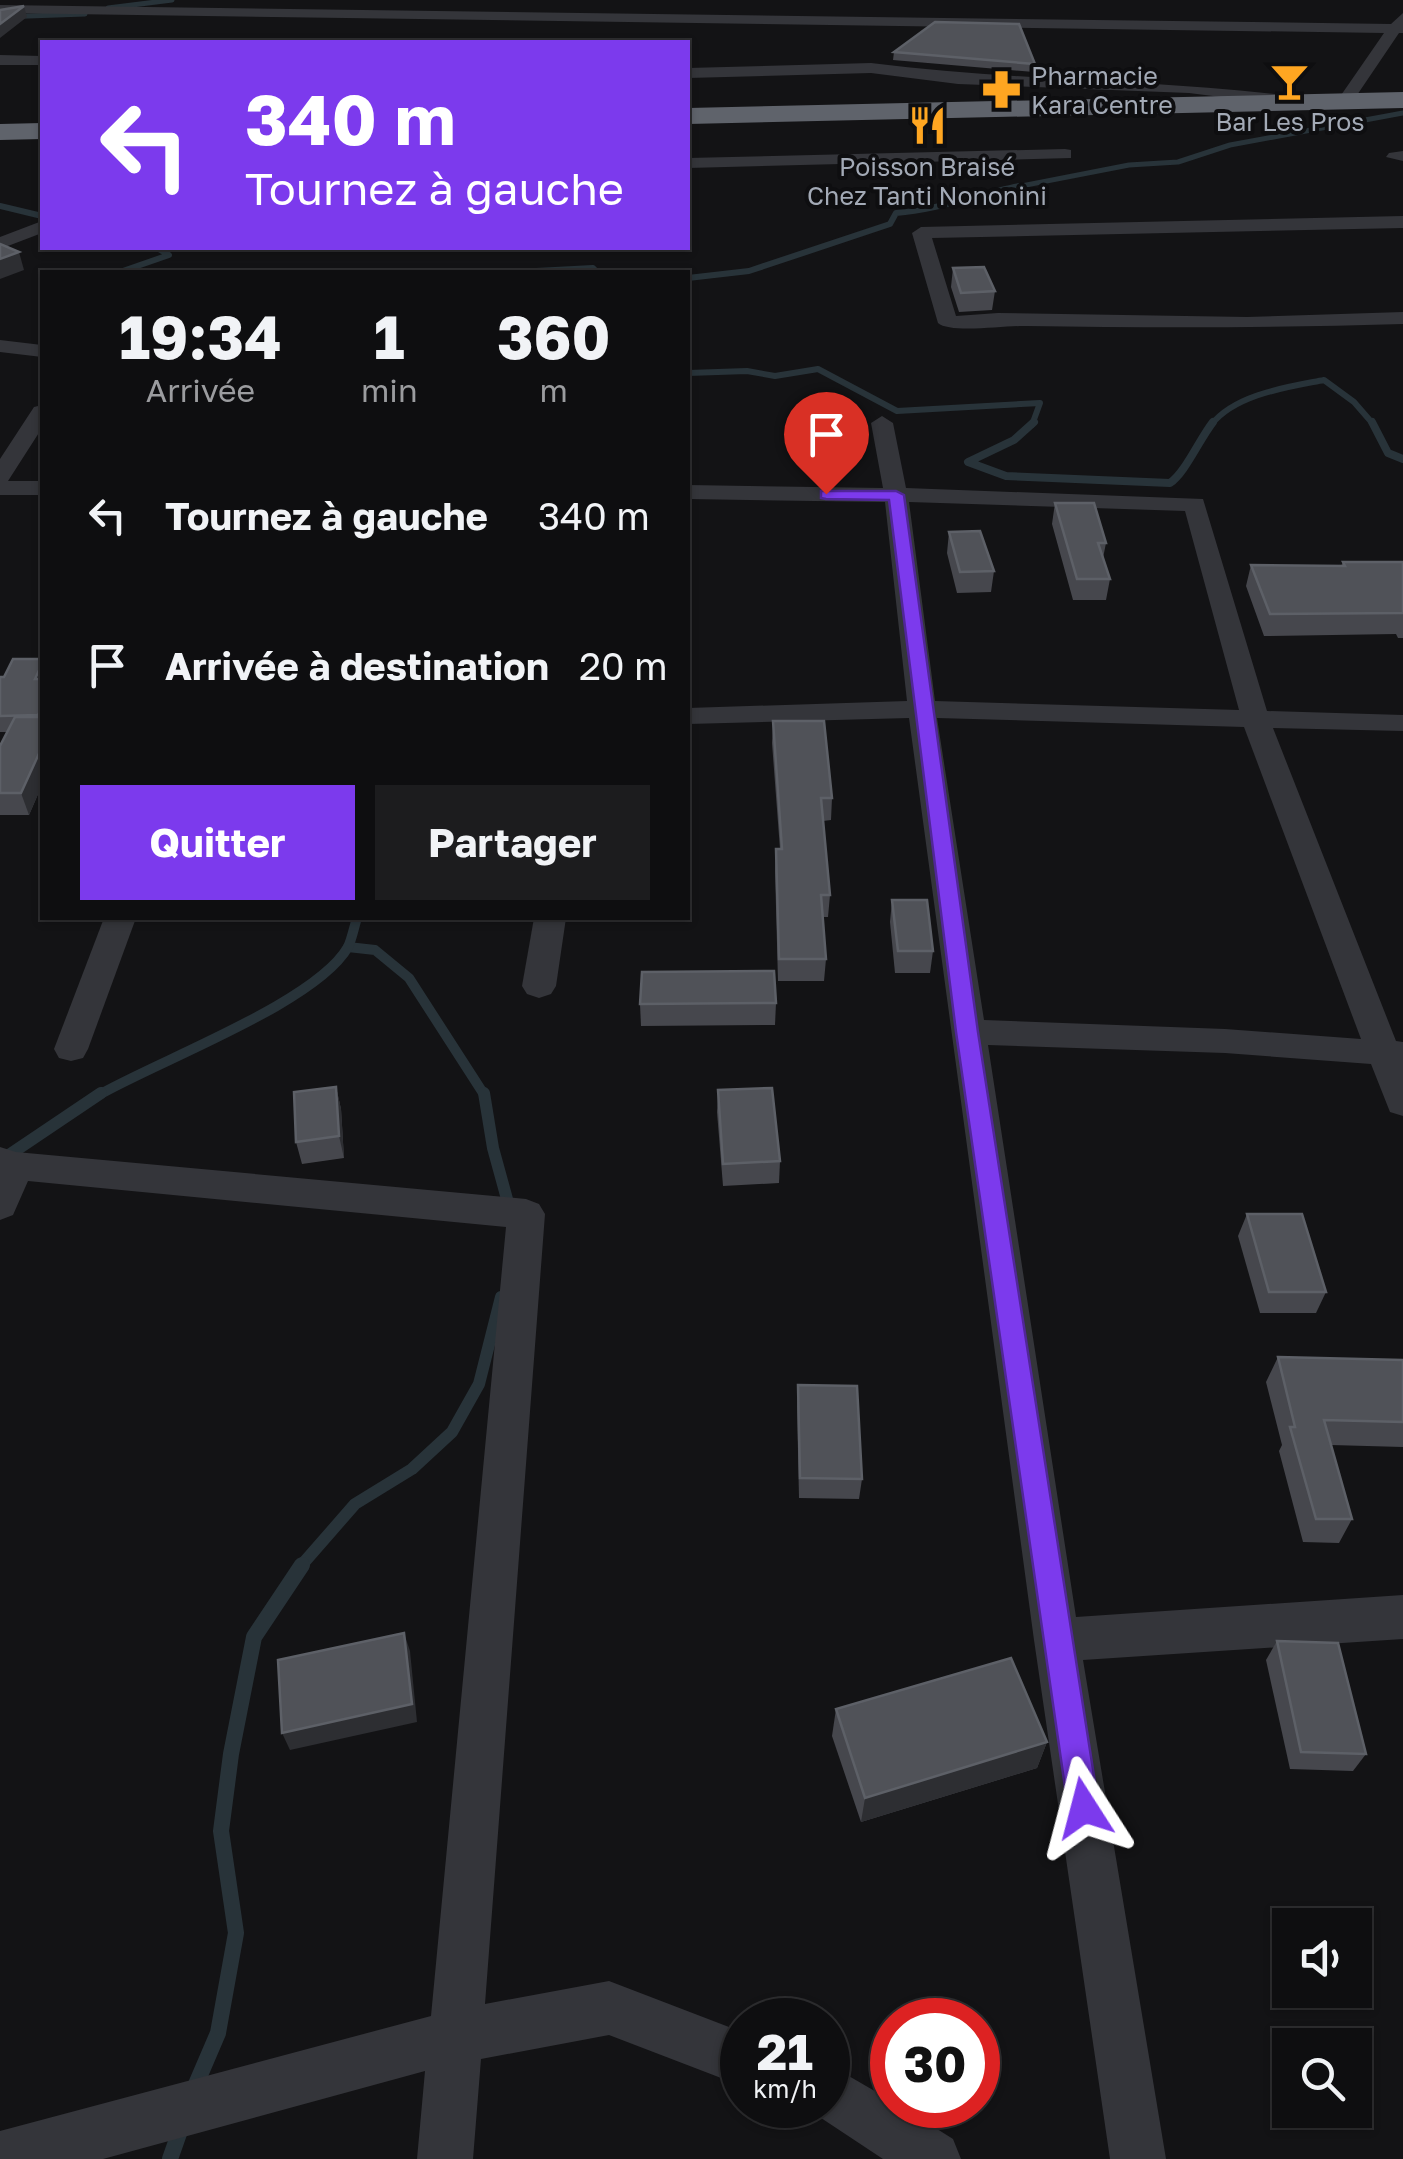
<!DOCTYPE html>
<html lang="fr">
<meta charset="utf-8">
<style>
body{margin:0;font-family:"Golos Text",sans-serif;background:#1c1c1e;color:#f1f3f6;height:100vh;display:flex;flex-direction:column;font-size:38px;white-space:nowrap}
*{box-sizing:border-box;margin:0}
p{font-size:32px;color:#9b9c9f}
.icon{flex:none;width:55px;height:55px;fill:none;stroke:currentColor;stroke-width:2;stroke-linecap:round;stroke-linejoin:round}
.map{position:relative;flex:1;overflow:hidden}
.panel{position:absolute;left:40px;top:270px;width:650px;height:650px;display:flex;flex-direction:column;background:#0e0e10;border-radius:0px;box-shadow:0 2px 8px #0004,0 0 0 2px #2e2e30}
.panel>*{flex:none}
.guide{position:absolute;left:40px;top:40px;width:650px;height:210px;border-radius:0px;box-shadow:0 2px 8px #0004,0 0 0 2px #2e2e30;background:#7c3aed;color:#fff;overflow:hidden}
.fabs{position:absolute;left:1272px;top:1908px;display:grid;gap:20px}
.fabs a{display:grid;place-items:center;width:100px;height:100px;border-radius:0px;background:#0e0e10;box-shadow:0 2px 8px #0004,0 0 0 2px #2e2e30;font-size:50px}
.speed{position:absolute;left:720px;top:1998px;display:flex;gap:20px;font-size:50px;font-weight:700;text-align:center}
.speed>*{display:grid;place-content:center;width:130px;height:130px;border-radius:50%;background:#0e0e10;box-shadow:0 2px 8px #0004,0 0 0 2px #2e2e30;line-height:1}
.speed small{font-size:25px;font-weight:400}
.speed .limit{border:15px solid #d22;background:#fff;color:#111}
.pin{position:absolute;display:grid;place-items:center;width:85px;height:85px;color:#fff;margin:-102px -42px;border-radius:50% 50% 50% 0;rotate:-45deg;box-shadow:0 0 10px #0007}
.pin .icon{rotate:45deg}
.me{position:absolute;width:110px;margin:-55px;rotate:351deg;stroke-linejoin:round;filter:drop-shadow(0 0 8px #0008)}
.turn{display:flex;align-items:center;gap:35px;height:210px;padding:0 40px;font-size:45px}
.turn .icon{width:130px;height:130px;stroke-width:2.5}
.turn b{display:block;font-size:70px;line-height:85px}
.eta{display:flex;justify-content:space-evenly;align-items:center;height:170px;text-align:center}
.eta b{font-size:60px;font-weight:700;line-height:70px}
.primary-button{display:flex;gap:20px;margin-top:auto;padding:20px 40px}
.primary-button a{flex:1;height:115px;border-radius:0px;background:#7c3aed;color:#fff;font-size:40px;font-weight:700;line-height:115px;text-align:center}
.primary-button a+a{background:#1c1c1e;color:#f1f3f6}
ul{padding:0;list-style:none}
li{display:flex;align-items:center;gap:30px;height:150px;padding:0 40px}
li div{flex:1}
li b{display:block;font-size:38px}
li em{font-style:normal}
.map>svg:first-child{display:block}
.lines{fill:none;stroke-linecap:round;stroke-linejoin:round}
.stream-far5{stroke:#283339;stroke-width:5}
.stream-far4{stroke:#283339;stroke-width:6}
.stream-far3{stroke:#283339;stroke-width:8}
.stream-far2{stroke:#283339;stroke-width:10}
.stream-far1{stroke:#283339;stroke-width:12}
.stream{stroke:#283339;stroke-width:16}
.street{fill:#34353a;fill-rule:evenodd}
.highway{fill:#5f636b;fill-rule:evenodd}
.wall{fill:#46474d}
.shaded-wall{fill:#2d2e32}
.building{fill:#505258;stroke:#5d6067;stroke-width:2.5}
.route{fill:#7c3aed;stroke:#51269a;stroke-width:2.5}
.labels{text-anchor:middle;stroke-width:8;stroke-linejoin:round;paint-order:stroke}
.far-poi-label{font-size:25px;fill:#a3aab6;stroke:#0e0e10}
</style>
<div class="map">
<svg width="1403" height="2159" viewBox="0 0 1403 2159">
<rect width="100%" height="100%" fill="#131315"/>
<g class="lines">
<!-- stream-far5 -->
<g class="stream-far5">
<polyline points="108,8 172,0"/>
<polyline points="0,17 85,14"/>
<polyline points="1006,189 1129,165 1178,162 1230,145 1403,113"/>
</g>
<!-- stream-far4 -->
<g class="stream-far4">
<polyline points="0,206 42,216"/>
<polyline points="120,272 169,255 157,248"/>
<polyline points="517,272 593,268 597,272"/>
<path d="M688,278L749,271L890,224L896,213C939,210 977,194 1019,186"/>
<polyline points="688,373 747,371 775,376 818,369 897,411 1040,403 1032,425"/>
<path d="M1211,425C1235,394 1288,387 1324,380L1354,402L1374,425"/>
</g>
<!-- stream-far3 -->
<g class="stream-far3">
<path d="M1034,422L1014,440L968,462L1006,476L1170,483C1185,473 1199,440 1213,422"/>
<polyline points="1372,422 1388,453 1403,459"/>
</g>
<!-- stream-far2 -->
<g class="stream-far2">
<polyline points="348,947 375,950 409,978 485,1096"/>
<path d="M97,1096C157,1061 316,1003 348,947C352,939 354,927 357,918"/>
</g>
<!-- stream-far1 -->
<g class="stream-far1">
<polyline points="484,1093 493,1148 510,1210"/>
<polyline points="0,1161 101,1093"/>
<polyline points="300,1567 355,1504 412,1469 452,1432 479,1384 501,1297"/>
</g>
<!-- stream -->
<g class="stream">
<polyline points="194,2089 218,2033 236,1933 221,1831 231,1754 254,1637 302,1565"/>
<polyline points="170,2159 182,2125"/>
</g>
<!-- street -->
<g class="street">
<polygon points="0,5 1391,24 1403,13 1403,33 1399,33 1351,104 1345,106 1337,101 1384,33 0,13"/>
<polygon points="0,55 42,56 42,65 0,65"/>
<path d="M871,63C1011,81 1152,79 1292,96L1300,101L1292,106L1189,93L958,84L871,73L688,78V68Z"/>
<polygon points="1065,149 1071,150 1071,158 688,168 688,158"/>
<polygon points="1403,151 1403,161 1386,157 1389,153"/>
<path d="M1403,216V228L932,238L956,316L998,313L1247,317L1403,312V324C1278,328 1153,328 1027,326C1008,325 950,334 938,323L912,233L921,227Z"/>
<polygon points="42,221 42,233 0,249 0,237"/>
<polygon points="0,340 42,345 42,357 0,352"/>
<polygon points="42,405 42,428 8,481 42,481 42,495 0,495 0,459 34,407"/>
<path d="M882,416L893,423L906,488L1203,499L1267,711L1403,715V731L1273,728L1396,1041L1403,1042V1116L1390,1112L1371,1064L1225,1053L988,1045L1076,1617L1403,1595V1639L1083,1660L1166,2159H1110L1034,1640L909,718L688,724V708L907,701L885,502L688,499V485L883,488L871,423ZM909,502L1185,511L1239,710L935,701ZM937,718L1244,727L1361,1039L1225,1029L984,1020Z"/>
<polygon points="104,918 136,918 88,1049 83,1058 71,1061 59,1058 54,1049"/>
<polygon points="534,918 566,918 556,986 551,994 539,998 527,994 522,986"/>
<polygon points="0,1147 16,1152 526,1199 539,1204 545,1214 485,2004 609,1981 742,2032 742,2086 609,2035 481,2059 473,2159 417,2159 425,2071 103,2159 0,2159 0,2131 431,2016 506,1227 28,1181 13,1215 0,1220"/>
<polygon points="828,2064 892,2101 892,2105 899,2105 953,2139 961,2159 883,2159 809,2110 806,2105 828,2105"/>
</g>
<!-- highway -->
<g class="highway">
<polygon points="1403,92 1403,108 688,124 688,108"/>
<polygon points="42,123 42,139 0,140 0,124"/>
</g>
</g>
<!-- wall -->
<g class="wall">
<polygon points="894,52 1035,64 1034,72 893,60"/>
<polygon points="953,268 995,291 992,310 959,312 951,287"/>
<polygon points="1055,503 1106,543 1103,558 1110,579 1106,600 1073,600 1052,524"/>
<polygon points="949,532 994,571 991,592 957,593 947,553"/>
<polygon points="1343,562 1403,562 1403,638 1398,638 1396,634 1264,636 1246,586 1251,565 1341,566"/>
<polygon points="42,659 42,785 29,815 0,815 0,746 7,732 0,732 0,677 4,677"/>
<polygon points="773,721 832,798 831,820 823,821 830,895 828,917 822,917 826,959 824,981 778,981 775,871 776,849 780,849 772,743"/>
<polygon points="892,900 933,951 930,973 895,973 890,922"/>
<polygon points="776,1003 775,1025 641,1026 640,1004"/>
<polygon points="336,1087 341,1109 344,1158 302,1164 296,1142"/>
<polygon points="718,1090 780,1161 779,1183 723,1186 717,1112"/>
<polygon points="1247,1214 1326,1292 1316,1313 1260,1313 1238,1236"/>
<polygon points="1278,1357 1403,1360 1403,1447 1331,1445 1352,1519 1339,1543 1303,1542 1279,1451 1282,1445 1266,1382"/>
<polygon points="798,1385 862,1479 859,1499 799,1498 797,1406"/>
<polygon points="1277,1641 1366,1754 1353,1771 1290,1769 1266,1660"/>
<polygon points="836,1709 1047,1742 1037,1768 861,1822 832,1736"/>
</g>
<!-- shaded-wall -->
<g class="shaded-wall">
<polygon points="24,6 27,17 0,38 0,24"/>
<polygon points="19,252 24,270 0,279 0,259"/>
<polygon points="42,664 42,690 35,679"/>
<polygon points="42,747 42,785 29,815 21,793"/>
<polygon points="336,1087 341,1109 344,1158 339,1136"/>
<polygon points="404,1633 410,1651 417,1722 290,1750 282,1733"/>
<polygon points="1047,1742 1037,1768 861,1822 865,1798"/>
</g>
<!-- building -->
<g class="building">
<polygon points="24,6 0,24 0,10"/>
<polygon points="935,22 1019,24 1035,64 894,52"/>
<polygon points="0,244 19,252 0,259"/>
<polygon points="984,267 995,291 961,293 953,268"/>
<polygon points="1055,503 1094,503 1106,543 1098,543 1110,579 1077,579"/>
<polygon points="980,531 994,571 960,572 949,532"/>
<polygon points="1343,562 1403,562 1403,613 1270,614 1251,565 1345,566"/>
<polygon points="13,659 42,659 42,664 35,679 42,679 42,707 38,715 0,716 0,677 4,677"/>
<polygon points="15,717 42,717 42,747 21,793 0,793 0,746"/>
<polygon points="773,721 824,721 832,798 821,798 830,895 821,895 826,959 779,959 776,849 782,849"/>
<polygon points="892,900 927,900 933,951 898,951"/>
<polygon points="774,971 776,1003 640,1004 642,972"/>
<polygon points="336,1087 339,1136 296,1142 294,1092"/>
<polygon points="772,1088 780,1161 723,1164 718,1090"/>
<polygon points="1247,1214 1302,1214 1326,1292 1269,1292"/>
<polygon points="1278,1357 1403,1360 1403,1422 1324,1420 1352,1519 1316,1519 1290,1427 1295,1427"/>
<polygon points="798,1385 857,1386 862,1479 800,1478"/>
<polygon points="404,1633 412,1704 282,1733 278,1660"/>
<polygon points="1277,1641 1338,1643 1366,1754 1301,1752"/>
<polygon points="1011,1658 1047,1742 865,1798 836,1709"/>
</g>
<!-- route -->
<polygon class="route" points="821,491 896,491 904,495 978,1032 1099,1808 1095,1820 1084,1824 1072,1820 1068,1808 956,1032 889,500 826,499 821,498"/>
<!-- icons -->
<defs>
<symbol id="bar-bare" viewBox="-9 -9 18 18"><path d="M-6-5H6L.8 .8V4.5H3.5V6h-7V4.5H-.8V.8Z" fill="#ffa621" stroke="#0e0e10" stroke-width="2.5" paint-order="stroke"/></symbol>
<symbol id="pharmacy-bare" viewBox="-9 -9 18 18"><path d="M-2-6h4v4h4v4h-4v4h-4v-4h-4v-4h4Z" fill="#ffa621" stroke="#0e0e10" stroke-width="2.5" paint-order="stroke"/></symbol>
<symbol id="restaurant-bare" viewBox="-9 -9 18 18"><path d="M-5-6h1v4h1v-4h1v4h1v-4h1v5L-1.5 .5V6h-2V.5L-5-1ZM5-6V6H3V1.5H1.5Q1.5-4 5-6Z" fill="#ffa621" stroke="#0e0e10" stroke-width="2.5" paint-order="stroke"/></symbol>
</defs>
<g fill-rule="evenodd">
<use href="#bar-bare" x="1262" y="54" width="55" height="55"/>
<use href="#pharmacy-bare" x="974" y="62" width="55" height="55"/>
<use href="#restaurant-bare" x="900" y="98" width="55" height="55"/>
</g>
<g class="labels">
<!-- far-poi labels -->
<g class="far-poi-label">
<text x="1031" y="85" text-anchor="start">Pharmacie<tspan x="1031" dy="29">Kara Centre</tspan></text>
<text x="1290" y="131">Bar Les Pros</text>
<text x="927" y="176">Poisson Braisé<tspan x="927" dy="29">Chez Tanti Nononini</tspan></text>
</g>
</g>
</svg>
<div class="fabs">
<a><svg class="icon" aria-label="sound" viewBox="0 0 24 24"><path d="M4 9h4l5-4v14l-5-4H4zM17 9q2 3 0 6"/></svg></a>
<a><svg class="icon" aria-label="search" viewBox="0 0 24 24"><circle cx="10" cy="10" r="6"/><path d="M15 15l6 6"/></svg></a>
</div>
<div class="speed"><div>21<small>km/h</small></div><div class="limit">30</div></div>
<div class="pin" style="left:826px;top:494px;background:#d93025"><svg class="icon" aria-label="arrive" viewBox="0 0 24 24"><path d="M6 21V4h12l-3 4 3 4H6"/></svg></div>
<svg class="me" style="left:1084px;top:1808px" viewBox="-20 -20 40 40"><path d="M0-17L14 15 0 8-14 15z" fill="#7c3aed" stroke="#fff" stroke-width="4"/></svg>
<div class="guide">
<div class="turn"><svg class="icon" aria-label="left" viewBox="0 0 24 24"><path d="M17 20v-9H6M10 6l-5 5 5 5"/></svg><div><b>340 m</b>Tournez à gauche</div></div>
</div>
<section class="panel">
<div class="eta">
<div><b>19:34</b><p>Arrivée</p></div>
<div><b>1</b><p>min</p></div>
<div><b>360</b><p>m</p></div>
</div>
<ul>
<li><svg class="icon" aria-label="left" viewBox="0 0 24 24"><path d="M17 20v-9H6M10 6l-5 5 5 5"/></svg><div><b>Tournez à gauche</b></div><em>340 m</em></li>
<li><svg class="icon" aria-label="arrive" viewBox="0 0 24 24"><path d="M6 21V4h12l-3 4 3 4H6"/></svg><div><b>Arrivée à destination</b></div><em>20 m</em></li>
</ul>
<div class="primary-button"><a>Quitter</a><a>Partager</a></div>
</section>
</div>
